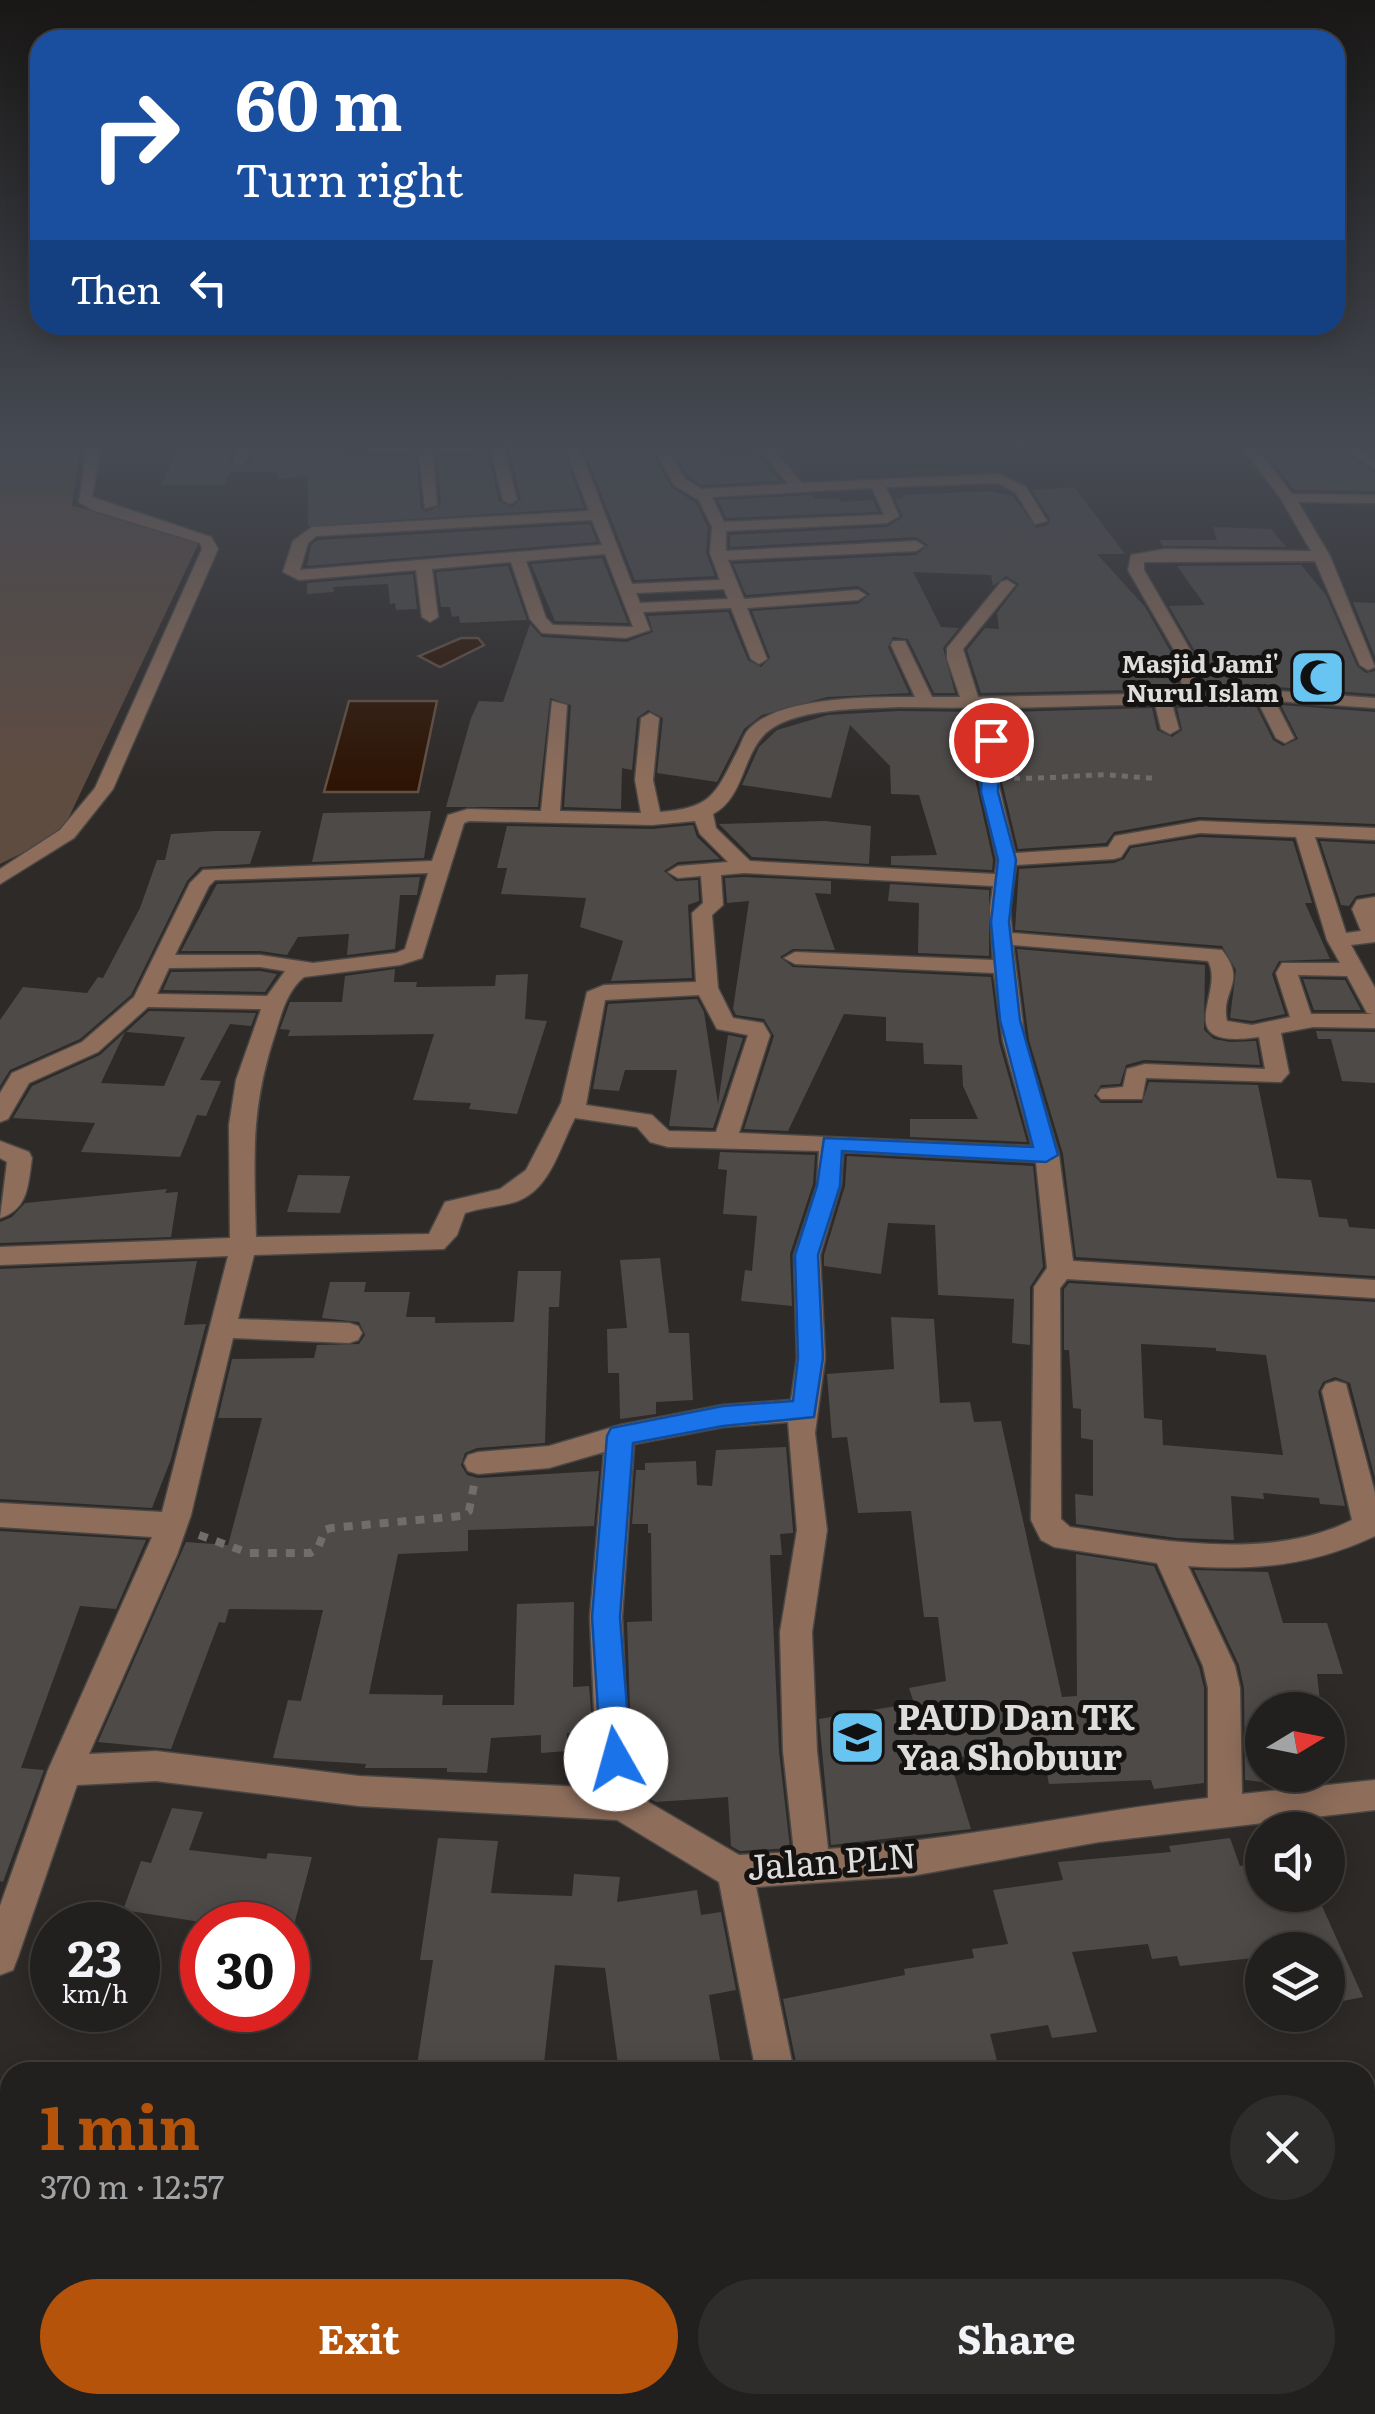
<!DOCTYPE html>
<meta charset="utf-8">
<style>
body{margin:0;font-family:Literata,serif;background:#2e2d2b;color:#f1f3f6;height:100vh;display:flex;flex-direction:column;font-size:38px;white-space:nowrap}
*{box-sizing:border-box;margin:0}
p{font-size:32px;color:#a2a3a4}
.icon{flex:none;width:55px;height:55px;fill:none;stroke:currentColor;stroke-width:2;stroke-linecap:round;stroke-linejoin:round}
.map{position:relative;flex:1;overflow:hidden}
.details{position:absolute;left:0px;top:2062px;width:1375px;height:352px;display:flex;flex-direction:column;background:#22201e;border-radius:30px 30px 0 0;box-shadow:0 5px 25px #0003,0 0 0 2px #3f3e3c}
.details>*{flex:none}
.banner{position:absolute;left:30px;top:30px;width:1315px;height:305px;border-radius:30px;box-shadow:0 5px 25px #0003,0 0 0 2px #3f3e3c;background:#1a4fa0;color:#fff;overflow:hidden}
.needle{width:65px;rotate:80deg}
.tools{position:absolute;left:1245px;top:1692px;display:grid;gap:20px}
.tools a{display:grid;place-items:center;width:100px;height:100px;border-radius:50%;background:#22201e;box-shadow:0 5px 25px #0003,0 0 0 2px #3f3e3c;font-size:50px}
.speed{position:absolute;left:30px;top:1902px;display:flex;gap:20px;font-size:50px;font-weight:700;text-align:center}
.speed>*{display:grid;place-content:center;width:130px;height:130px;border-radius:50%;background:#22201e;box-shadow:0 5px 25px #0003,0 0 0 2px #3f3e3c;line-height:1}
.speed small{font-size:25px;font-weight:400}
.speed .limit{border:15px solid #d22;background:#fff;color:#111}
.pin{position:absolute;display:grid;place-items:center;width:85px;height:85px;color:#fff;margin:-42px;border:5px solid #fff;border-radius:50%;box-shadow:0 2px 10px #0007}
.me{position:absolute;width:110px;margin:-55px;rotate:353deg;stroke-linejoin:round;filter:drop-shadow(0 0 8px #0008)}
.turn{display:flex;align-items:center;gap:35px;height:210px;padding:0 40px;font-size:45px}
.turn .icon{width:130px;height:130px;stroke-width:2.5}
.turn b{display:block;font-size:70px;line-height:85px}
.then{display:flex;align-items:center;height:95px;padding:0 40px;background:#0003;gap:20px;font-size:38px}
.round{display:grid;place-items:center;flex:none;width:105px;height:105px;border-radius:52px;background:#2e2d2b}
.headline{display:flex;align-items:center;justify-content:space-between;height:170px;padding:0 40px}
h1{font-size:60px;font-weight:700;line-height:75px;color:#b45309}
.button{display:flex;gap:20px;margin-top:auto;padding:20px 40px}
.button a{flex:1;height:115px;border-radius:60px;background:#b45309;color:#fff;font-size:40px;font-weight:700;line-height:115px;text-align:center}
.button a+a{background:#2e2d2b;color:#f1f3f6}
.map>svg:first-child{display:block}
.green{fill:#5f4c41}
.water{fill:#2e1403;stroke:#635044;stroke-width:2.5}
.building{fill:#4e4a48;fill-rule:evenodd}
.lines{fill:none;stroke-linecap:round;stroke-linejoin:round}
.minor-casing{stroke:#4a4745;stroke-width:3}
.path-far1{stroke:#706d6c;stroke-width:5;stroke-dasharray:6 6;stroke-linecap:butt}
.path{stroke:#706d6c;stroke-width:8;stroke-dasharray:9 9;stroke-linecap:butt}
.minor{fill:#8e6e5b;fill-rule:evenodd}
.route{fill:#1a73e8;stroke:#114b97;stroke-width:2.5}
.labels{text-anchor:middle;stroke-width:10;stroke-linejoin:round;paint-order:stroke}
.far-poi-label{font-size:25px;font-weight:bold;fill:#dfdddc;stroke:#151312;text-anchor:end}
.near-poi-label{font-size:35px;font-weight:bold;fill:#dfdddc;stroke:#151312;text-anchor:start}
.near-street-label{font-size:35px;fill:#dfdddc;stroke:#151312}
</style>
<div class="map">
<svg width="1375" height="2414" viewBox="0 0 1375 2414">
<rect width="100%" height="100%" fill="#2e2a28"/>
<!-- green -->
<polygon class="green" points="0,447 80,447 72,506 203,534 61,834 0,864"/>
<!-- water -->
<g class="water">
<polygon points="461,638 478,638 484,645 440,667 419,656"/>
<polygon points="349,701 437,701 418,792 324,792"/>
</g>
<!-- building -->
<g class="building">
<polygon points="179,447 234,447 229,462 238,468 251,462 255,447 341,447 337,456 416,458 421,508 426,512 441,505 437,457 488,455 499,501 512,507 521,499 508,447 562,447 584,508 308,526 308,476 278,479 276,472 230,472 224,485 161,485"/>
<polygon points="583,447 649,447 671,487 696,503 708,528 706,553 715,576 635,580"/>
<polygon points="671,447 712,447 718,458 758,455 780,481 702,485 688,476"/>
<polygon points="1278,447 1335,447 1375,473 1375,491 1294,490 1265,452 1281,452"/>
<polygon points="1074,487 1125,554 1097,554 1145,607 1173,656 1179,689 981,693 967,650 985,628 999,629 997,613 1019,584 1006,576 993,586 991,575 913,572 941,627 959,628 943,648 955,693 934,693 908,639 893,637 888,647 909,693 827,697 762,715 744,729 717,782 657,773 663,718 648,710 637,718 632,770 622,768 621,809 564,807 571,705 550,698 538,807 446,807 471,718 479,701 503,702 530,624 542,637 626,642 653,632 648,616 728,612 748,660 761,667 770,658 752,611 858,604 870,594 858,586 746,595 733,564 916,555 928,545 916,537 730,547 730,535 887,527 903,517 895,499 904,498 902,495 989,491 1013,496 1036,528 1048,525 1050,519 1032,490"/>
<polygon points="813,495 813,499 838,498 841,502 873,500 878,512 726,518 718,500"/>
<polygon points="590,524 597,542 307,566 311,545 318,540"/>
<polygon points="1213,527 1271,529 1286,547 1163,546 1159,540 1217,540"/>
<polygon points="602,558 628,623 555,621 531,564"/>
<polygon points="1301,565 1326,595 1357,666 1366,673 1375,671 1375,694 1263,686 1203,688 1196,653 1169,606 1205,605 1177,566"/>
<polygon points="508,566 527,620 460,623 459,616 452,617 450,607 441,607 436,572"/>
<polygon points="413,574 417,609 396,610 395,603 390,604 388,584 333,587 334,592 307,594 307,583"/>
<polygon points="1353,602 1375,603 1375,657"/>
<polygon points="1255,704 1273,740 1283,746 1298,739 1281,705 1375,712 1375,824 1199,817 1114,832 1106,843 1018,849 1001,778 1006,712 1152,708 1157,730 1172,737 1182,730 1177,708"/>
<polygon points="899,711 982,712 975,779 993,860 992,870 891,865 891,856 937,855 919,795 891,794 890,766 850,725 831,798 742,785 759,747 777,730 828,715"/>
<polygon points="431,811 424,858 312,862 323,813"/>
<polygon points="825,821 871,826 869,864 752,857 719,824"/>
<polygon points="693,825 697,837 720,859 678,862 664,871 676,881 698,880 699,901 688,905 692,978 611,981 623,941 580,927 586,898 501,894 507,868 497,868 507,826 652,829"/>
<polygon points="215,831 261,831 250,864 200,867 187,881 131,995 80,1039 10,1070 0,1086 0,1020 23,987 87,993 98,977 103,978 140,908 157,860 165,860 171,834"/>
<polygon points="1200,837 1293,841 1312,903 1305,903 1330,959 1279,961 1272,974 1285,1014 1252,1021 1230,1018 1236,970 1222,946 1015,930 1019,869 1114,863 1124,859 1131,848"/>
<polygon points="1320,841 1375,844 1375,893 1356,896 1349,906 1341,905"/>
<polygon points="420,877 417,895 400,895 395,949 347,955 349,934 298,937 287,955 260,951 181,951 217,884"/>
<polygon points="744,877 831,881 831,894 815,893 835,950 793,949 780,957 793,967 991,977 999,1042 1027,1142 910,1137 910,1119 978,1119 963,1086 962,1065 924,1064 923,1043 886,1041 886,1017 844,1014 788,1131 744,1129 774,1036 764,1019 736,1015 733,1009 749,901 727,903 725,878"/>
<polygon points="890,884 989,890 989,956 918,953 919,903 888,901"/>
<polygon points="1017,949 1205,965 1204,1030 1214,1039 1230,1042 1256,1041 1260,1065 1144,1060 1126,1065 1120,1084 1101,1085 1094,1096 1101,1103 1142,1103 1149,1082 1258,1085 1277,1178 1311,1180 1319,1217 1347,1219 1349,1227 1375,1229 1375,1276 1076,1257 1063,1154 1029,1040"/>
<polygon points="395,969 394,982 417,982 416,987 495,986 496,975 528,974 525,1019 547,1021 517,1114 469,1109 471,1103 413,1100 434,1034 288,1036 290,1030 280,1029 290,1002 342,1002 345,976"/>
<polygon points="260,971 277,974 265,992 163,990 171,972"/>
<polygon points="1303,979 1345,980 1361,1010 1314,1010"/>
<polygon points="697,999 704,1012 718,1104 728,1035 743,1038 713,1128 669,1126 677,1070 625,1070 619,1091 593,1089 608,1004"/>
<polygon points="149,1011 256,1013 251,1026 230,1024 200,1080 221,1081 206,1116 197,1115 180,1157 81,1152 95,1123 13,1118 32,1086 100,1055 125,1032 101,1083 164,1086 185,1037 126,1032"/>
<polygon points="1316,1031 1375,1032 1375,1083 1342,1081 1331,1039 1318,1039"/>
<polygon points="720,1152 815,1155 813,1184 790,1254 792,1306 741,1301 745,1270 752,1271 757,1216 723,1214 727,1170 718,1169"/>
<polygon points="847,1156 1033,1166 1043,1267 1030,1287 1030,1345 1012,1343 1014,1299 938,1295 935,1225 888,1223 881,1274 824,1266 824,1255 845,1186"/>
<polygon points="298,1175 350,1176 340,1213 287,1212"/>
<polygon points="167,1189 165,1193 178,1192 171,1237 0,1243 0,1222 12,1217 25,1203"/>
<polygon points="660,1258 669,1333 689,1333 693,1400 656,1402 656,1414 620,1419 619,1373 608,1373 607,1329 627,1328 620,1260"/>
<polygon points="197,1261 184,1325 206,1324 171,1459 152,1508 0,1499 0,1269"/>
<polygon points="518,1271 561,1271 559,1307 549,1307 545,1443 477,1448 465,1453 461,1465 467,1475 478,1478 599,1471 594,1526 468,1530 468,1551 398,1554 369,1694 443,1695 442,1705 514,1705 517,1604 574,1602 573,1687 589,1686 593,1732 567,1733 567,1751 541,1753 541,1735 491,1738 487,1773 447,1772 447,1768 365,1768 366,1764 273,1758 288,1700 301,1701 323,1610 229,1609 225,1623 219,1622 171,1749 98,1742 186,1542 228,1545 262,1418 218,1418 232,1359 314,1358 317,1345 359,1344 365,1335 359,1322 322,1318 330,1282 366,1282 364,1292 410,1292 406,1317 435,1317 435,1323 514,1322"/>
<path d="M1069,1283L1375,1302V1478L1350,1383L1335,1377L1323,1382L1318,1392L1345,1506L1320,1504L1319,1498L1263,1493L1264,1499L1231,1496L1234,1540L1177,1538L1076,1524L1075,1494L1093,1496V1440L1081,1438V1409L1073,1408L1069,1350H1064V1289ZM1141,1344L1216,1348V1351L1266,1355L1283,1455L1163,1445L1162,1420L1144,1418Z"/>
<polygon points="891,1317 934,1319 940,1403 970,1402 974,1422 1001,1421 1062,1697 1077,1696 1076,1554 1154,1566 1199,1667 1204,1688 1204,1783 1154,1789 1151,1780 1049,1784 1042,1749 949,1758 971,1829 831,1845 819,1719 914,1703 909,1688 946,1681 938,1617 924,1617 911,1511 858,1513 847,1437 832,1438 827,1374 894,1369"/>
<polygon points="786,1447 793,1530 793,1533 780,1534 782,1555 770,1555 779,1751 790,1848 740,1851 731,1846 728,1797 656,1802 641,1794 630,1709 627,1622 652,1621 651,1533 648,1533 648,1524 632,1524 636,1470 645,1470 645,1463 696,1461 697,1485 712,1486 716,1450"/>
<polygon points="0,1531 146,1540 116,1609 80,1606 21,1768 44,1770 3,1882 0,1881"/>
<polygon points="1194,1570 1268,1572 1283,1623 1327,1623 1343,1674 1317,1674 1321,1710 1262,1710 1262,1782 1245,1780 1244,1688 1239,1665"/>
<polygon points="172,1808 203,1812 189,1850 266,1859 268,1853 312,1857 294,1925 220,1925 123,1910 141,1861 151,1863"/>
<polygon points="438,1838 498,1841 491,1893 572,1896 574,1874 620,1877 617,1902 697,1890 701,1915 721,1912 736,1990 709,1995 722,2072 619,2072 605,1968 555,1965 543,2072 416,2072 433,1960 420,1960"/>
<polygon points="1230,1838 1240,1866 1262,1862 1262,1895 1317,1895 1363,1997 1328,2004 1328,1950 1262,1950 1262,1957 1180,1966 1177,1956 1152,1959 1148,1944 1072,1952 1097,2032 1052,2038 1048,2025 990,2034 1000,2072 798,2072 783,1999 905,1975 904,1969 974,1958 972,1949 1008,1944 993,1890 1063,1880 1058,1862 1171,1852 1169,1846"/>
</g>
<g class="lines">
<defs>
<g id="minor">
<polygon points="87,447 101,447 92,497 211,537 218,549 113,789 74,838 0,884 0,869 60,830 95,788 202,549 200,543 92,510 79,502"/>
<polygon points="238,447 252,447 247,461 240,465 233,461"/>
<polygon points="364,447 504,447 517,500 510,504 503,500 491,451 433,453 437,505 425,508 419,454 371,451"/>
<path d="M565,447H579L632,584L720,580L710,553L712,527L699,500L674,485L653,447H667L685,479L701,489L788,484L757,447H771L802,483L1000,474L1026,487L1047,521L1035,524L1016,493L998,483L886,487L899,516L887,523L726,531V551L916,541L924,546L916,551L728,560L744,599L858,590L866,595L858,600L747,608L767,659L759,664L751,659L731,608L643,612L650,630L626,638L542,633L530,619L511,562L432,569L438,617L430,622L422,617L416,570L299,580L283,572L293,541L312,527L589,511ZM872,488L884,515L724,522L712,497ZM592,520L602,545L300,570L308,543L316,536ZM605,554L633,627L553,625L546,618L526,561ZM724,589L728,599L640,603L636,593Z"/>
<path d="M1242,447H1256L1292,494L1375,495V503L1298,502L1330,556L1375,667L1368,670L1360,665L1315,561L1144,562V570L1193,655L1200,692L1263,690L1375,698V708L1275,701L1294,738L1285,743L1276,738L1257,700L1172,704L1179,729L1170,734L1161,729L1155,704L1003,708L997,778L1015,853L1108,847L1115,836L1200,821L1375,828V840L1315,837L1346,933L1361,931L1352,909L1357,900L1375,897V942L1351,945L1375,988V1028L1313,1027L1281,1033L1289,1073L1281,1082L1146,1078L1142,1099H1101L1097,1094L1101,1089L1123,1087L1127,1069L1145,1064L1265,1069L1259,1037C1167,1050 1226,993 1208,961L1013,945L1025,1041L1059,1155L1073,1261L1375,1280V1298L1067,1279L1060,1288L1061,1519L1070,1527C1159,1540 1269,1562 1352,1520L1322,1391L1326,1384L1336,1381L1346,1384L1375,1493V1536C1313,1565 1257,1571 1188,1566L1235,1666L1240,1688L1242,1794L1375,1780V1810L1099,1842L911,1876L756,1887L794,2072H756L719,1882L617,1820L359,1806L156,1781L77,1785L18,1957L13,1970L0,1975V1906L48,1770L152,1537L0,1527V1503L162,1512L228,1256L0,1265V1247L230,1238L229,1125L236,1080L261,1009L148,1007L98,1052L29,1083L8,1119L0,1122V1093L12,1073L82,1042L134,997L190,883L203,870L432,861L448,815L468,809L541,811L552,701L567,705L560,811L641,813L635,780L641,718L650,713L659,718L653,780L660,812C713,808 715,794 738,750C741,744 744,734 749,729C780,696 872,697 915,697L891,645L893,641H905L932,697H960L947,659V648L1001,582L1007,580L1015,585L963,649L978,697L1183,693L1177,655L1128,570L1131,555L1165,549L1311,551L1281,499ZM899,707L986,708L979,778L997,860L995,874L750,861L716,828L713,814C743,798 742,759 763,736C789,707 863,709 899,707ZM469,821L652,825L695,821L700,834L728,862L678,866L668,872L678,878L701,876L703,903L692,913L696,982L604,985L587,992L561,1103L526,1170L500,1189L445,1202L429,1234L256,1237C254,1156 250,1109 276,1031C282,1011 288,990 304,977L400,965L422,958L464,823ZM1200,833L1296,837L1327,940L1340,963H1282L1276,973L1290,1017L1252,1025L1227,1021C1220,990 1248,983 1222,950L1012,933L1010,909L1016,865L1114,859L1121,857L1129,845ZM428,873L405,949L396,953L313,963L260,955H175L209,886L215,880ZM744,873L993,886L990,909L993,960L795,952L784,958L795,964L994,973L1003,1041L1032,1146L739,1133L770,1035L763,1023L733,1018L718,988L712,915L723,905L721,875ZM260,967L285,971L267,996L157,994L169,968ZM1298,975L1347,976L1367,1013L1373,1014H1311ZM699,995L717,1029L748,1035L716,1132L669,1131L652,1115L586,1105L605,1000ZM575,1118L637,1127L650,1142L668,1147L819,1151L817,1185L794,1255L797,1358L791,1400L723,1405L620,1425L549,1446L478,1452L468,1455L464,1463L468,1471L478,1474L549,1468L604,1452L590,1617L594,1709L603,1788L359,1776L156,1751L89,1754L177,1555L191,1515L233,1338L349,1343L358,1340L362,1333L358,1326L349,1323L238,1319L254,1255L444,1249L457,1235L465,1213C482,1207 501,1207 518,1201C551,1188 560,1146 575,1118ZM843,1152L1036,1162L1047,1268L1034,1287L1031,1520L1041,1540L1054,1547L1157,1563L1203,1666L1208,1688V1798C1081,1812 956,1841 828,1849L817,1751L812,1632L827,1530L815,1433L825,1358L820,1255L841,1185ZM788,1422L797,1530L780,1632L783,1751L794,1852L739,1855L638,1796L626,1709L622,1617L634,1444L723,1427Z"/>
<polygon points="1338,447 1354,447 1375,459 1375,469"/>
<path d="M0,1141L29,1152L32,1158C28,1184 29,1209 0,1218L7,1162L0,1158Z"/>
</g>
</defs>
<!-- minor casing -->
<use href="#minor" class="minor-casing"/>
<!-- path-far1 -->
<path class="path-far1" d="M1014,778C1042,779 1069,776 1097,775C1113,774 1136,778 1155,778"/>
<!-- path -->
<polyline class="path" points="199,1535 249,1553 310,1553 318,1548 325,1530 331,1528 461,1516 469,1511 474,1485"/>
<!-- minor -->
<use href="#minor" class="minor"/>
</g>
<!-- sky -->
<linearGradient id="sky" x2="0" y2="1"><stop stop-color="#191716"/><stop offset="0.57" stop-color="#464a53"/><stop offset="1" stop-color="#464a53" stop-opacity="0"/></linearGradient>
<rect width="1375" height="785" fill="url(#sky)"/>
<!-- route -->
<polygon class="route" points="991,736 999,740 998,792 1016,860 1009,922 1020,1020 1058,1155 1046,1162 842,1151 840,1186 818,1255 823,1358 814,1417 723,1426 633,1443 620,1617 631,1759 627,1768 616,1772 606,1768 601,1759 592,1617 607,1436 611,1428 723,1406 793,1401 798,1358 795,1255 817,1186 824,1138 1033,1147 1000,1020 991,922 998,860 981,792 983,740"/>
<!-- icons -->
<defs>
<symbol id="mosque-square" viewBox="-11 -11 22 22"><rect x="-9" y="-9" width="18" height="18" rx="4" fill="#68c4f0" stroke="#151312"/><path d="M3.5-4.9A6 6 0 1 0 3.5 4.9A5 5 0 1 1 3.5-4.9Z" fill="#111"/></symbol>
<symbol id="school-square" viewBox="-11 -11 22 22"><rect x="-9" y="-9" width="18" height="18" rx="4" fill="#68c4f0" stroke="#151312"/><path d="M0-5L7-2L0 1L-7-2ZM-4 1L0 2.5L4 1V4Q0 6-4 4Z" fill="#111"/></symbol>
</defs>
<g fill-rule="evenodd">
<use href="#mosque-square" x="1286" y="646" width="63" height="63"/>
<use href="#school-square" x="826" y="1706" width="63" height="63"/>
</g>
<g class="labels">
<!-- far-poi labels -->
<g class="far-poi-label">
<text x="1279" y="673">Masjid Jami'<tspan x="1279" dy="29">Nurul Islam</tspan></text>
</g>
<!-- near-poi labels -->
<g class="near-poi-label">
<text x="897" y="1730">PAUD Dan TK<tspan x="897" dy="40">Yaa Shobuur</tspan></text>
</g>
<!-- near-street labels -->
<g class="near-street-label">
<text transform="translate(832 1862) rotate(-4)" y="12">Jalan PLN</text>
</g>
</g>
</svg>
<div class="tools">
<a><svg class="needle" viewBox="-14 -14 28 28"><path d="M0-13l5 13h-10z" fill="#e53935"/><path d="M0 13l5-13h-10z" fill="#a2a3a4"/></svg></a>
<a><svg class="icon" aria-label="sound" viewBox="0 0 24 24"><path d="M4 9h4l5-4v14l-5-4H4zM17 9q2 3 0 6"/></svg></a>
<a><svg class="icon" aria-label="layers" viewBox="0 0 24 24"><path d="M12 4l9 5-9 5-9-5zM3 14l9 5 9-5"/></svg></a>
</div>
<div class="speed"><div>23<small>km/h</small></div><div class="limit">30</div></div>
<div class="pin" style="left:991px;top:740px;background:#d93025"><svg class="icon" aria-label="arrive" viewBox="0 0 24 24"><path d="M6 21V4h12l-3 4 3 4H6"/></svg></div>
<svg class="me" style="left:616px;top:1759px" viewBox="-20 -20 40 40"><circle r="19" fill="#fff"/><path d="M0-13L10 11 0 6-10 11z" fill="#1a73e8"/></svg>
<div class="banner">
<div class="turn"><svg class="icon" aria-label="right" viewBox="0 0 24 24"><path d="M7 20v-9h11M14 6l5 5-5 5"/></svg><div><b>60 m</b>Turn right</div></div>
<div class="then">Then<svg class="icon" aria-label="left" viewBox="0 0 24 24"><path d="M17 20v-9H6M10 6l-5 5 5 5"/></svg></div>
</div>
<section class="details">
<div class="headline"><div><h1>1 min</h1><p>370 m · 12:57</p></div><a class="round"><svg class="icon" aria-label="close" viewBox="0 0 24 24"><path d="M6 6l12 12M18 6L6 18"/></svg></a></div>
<div class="button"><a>Exit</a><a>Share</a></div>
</section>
</div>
